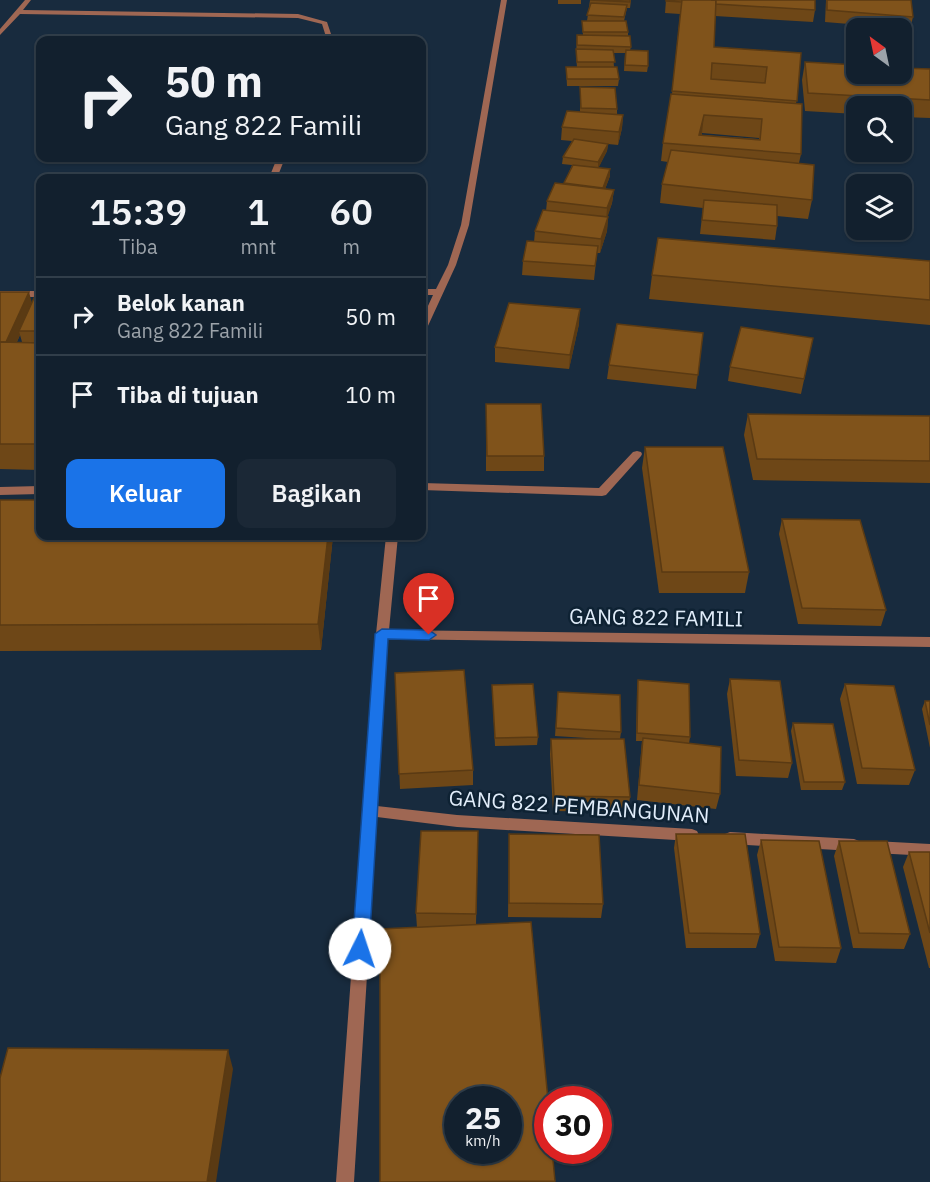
<!DOCTYPE html>
<html lang="id">
<style>
body{margin:0;font-family:"IBM Plex Sans",sans-serif;background:#1b2836;color:#f1f3f6;height:100vh;display:flex;flex-direction:column;font-size:22px;white-space:nowrap}
*{box-sizing:border-box;margin:0}
p{font-size:20px;color:#9ca3aa}
.icon{flex:none;width:33px;height:33px;fill:none;stroke:currentColor;stroke-width:2;stroke-linecap:round;stroke-linejoin:round}
.map{position:relative;flex:1;overflow:hidden}
.sheet{position:absolute;left:36px;top:174px;width:390px;height:366px;display:flex;flex-direction:column;background:#12202e;border-radius:12px;box-shadow:0 2px 4px #0004,0 0 0 2px #313e4a}
.sheet>*{flex:none}
.guide{position:absolute;left:36px;top:36px;width:390px;height:126px;border-radius:12px;box-shadow:0 2px 4px #0004,0 0 0 2px #313e4a;background:#12202e;color:#f1f3f6;overflow:hidden}
.needle{width:39px;rotate:327deg}
.buttons{position:absolute;left:846px;top:18px;display:grid;gap:12px}
.buttons a{display:grid;place-items:center;width:66px;height:66px;border-radius:12px;background:#12202e;box-shadow:0 2px 4px #0004,0 0 0 2px #313e4a;font-size:30px}
.speed{position:absolute;left:444px;top:1086px;display:flex;gap:12px;font-size:30px;font-weight:700;text-align:center}
.speed>*{display:grid;place-content:center;width:78px;height:78px;border-radius:50%;background:#12202e;box-shadow:0 2px 4px #0004,0 0 0 2px #313e4a;line-height:1}
.speed small{font-size:15px;font-weight:400}
.speed .limit{border:9px solid #d22;background:#fff;color:#111}
.pin{position:absolute;display:grid;place-items:center;width:51px;height:51px;color:#fff;margin:-62px -26px;border-radius:50% 50% 50% 0;rotate:-45deg;box-shadow:0 0 6px #0007}
.pin .icon{rotate:45deg}
.me{position:absolute;width:66px;margin:-33px;rotate:4deg;stroke-linejoin:round;filter:drop-shadow(0 0 4px #0008)}
.turn{display:flex;align-items:center;gap:21px;height:126px;padding:0 30px;font-size:27px}
.turn .icon{width:78px;height:78px;stroke-width:2.5}
.turn b{display:block;font-size:42px;line-height:51px}
.eta{display:flex;justify-content:space-evenly;align-items:center;height:102px;text-align:center}
.eta b{font-size:36px;font-weight:600;line-height:42px}
.primary-button{display:flex;gap:12px;margin-top:auto;padding:12px 30px}
.primary-button a{flex:1;height:69px;border-radius:12px;background:#1a73e8;color:#fff;font-size:24px;font-weight:600;line-height:69px;text-align:center}
.primary-button a+a{background:#1b2836;color:#f1f3f6}
ul{padding:0;list-style:none}
li{display:flex;align-items:center;gap:18px;height:78px;padding:0 30px;border-top:2px solid #313e4a}
li div{flex:1}
li b{display:block;font-size:22px}
li em{font-style:normal}
.map>svg:first-child{display:block}
.lines{fill:none;stroke-linecap:round;stroke-linejoin:round}
.lane{fill:#9f6753;fill-rule:evenodd}
.street{fill:#9f6753;fill-rule:evenodd}
.wall{fill:#6e4717;fill-rule:evenodd}
.shaded-wall{fill:#5a3a13}
.building{fill:#80531b;stroke:#5a3a13;stroke-width:1.5;fill-rule:evenodd}
.route{fill:#1a73e8;stroke:#114b97;stroke-width:1.5}
.labels{text-anchor:middle;stroke-width:5;stroke-linejoin:round;paint-order:stroke}
.street-label{font-size:21px;fill:#e1edfa;stroke:#0e2233}
</style>
<div class="map">
<svg width="930" height="1182" viewBox="0 0 930 1182">
<rect width="100%" height="100%" fill="#182b3e"/>
<g class="lines">
<!-- lane -->
<g class="lane">
<polygon points="25,0 31,0 23,10 298,14 327,22 333,40 327,40 322,24 298,18 20,14 0,35 0,29"/>
<polygon points="277,158 285,158 277,178 269,178"/>
<polygon points="637,451 641,452 642,454 641,456 606,495 602,496 422,490 422,483 599,488 633,452"/>
</g>
<!-- street -->
<g class="street">
<polygon points="501,0 507,0 469,225 456,265 427,328 422,331 422,319 433,295 422,295 422,289 436,289 448,265 461,225"/>
<rect x="0" y="291" width="40" height="6"/>
<polygon points="40,486 40,494 0,495 0,487"/>
<polygon points="386,536 398,536 389,630 930,637 930,647 388,639 377,806 457,815 692,829 697,831 699,835 697,839 692,841 457,827 377,817 354,1182 336,1182 376,634"/>
<polygon points="730,832 854,839 859,841 861,845 859,849 854,851 730,844 725,842 723,838 725,834"/>
<polygon points="874,841 930,844 930,856 874,853 869,851 867,847 869,843"/>
</g>
</g>
<!-- wall -->
<g class="wall">
<rect x="558" y="0" width="23" height="4"/>
<polygon points="590,0 631,0 630,8 627,8 624,21 628,32 628,36 631,47 630,50 648,66 647,72 624,71 625,53 613,53 614,67 619,79 618,86 567,86 566,67 577,67 576,56 577,35 583,35 582,21 587,21"/>
<path d="M666,0L815,10L813,22L715,16L714,47L801,53L796,104L801,154L799,163L812,200L808,219L777,216V226L775,240L700,234L703,208L660,203L662,184L668,162L661,161L663,143L672,94L680,14L665,13ZM702,133L759,138V139L702,135Z"/>
<polygon points="826,0 911,0 913,17 910,29 825,22"/>
<polygon points="805,62 930,69 930,118 902,117 902,106 856,106 856,114 805,111 802,80"/>
<polygon points="580,87 617,109 617,115 623,115 622,128 618,145 608,144 607,151 598,168 610,169 610,176 605,189 614,190 612,203 607,217 608,217 607,231 600,253 597,253 594,280 522,275 523,261 534,242 535,231 546,211 547,201 564,184 572,165 562,164 563,157 572,141 561,140 562,127 580,112"/>
<polygon points="930,261 930,325 649,299 652,275"/>
<path d="M40,285V470L0,469V292L32,303ZM20,335L22,342H17Z"/>
<polygon points="579,324 569,369 495,362 495,347"/>
<polygon points="703,333 696,389 607,379 609,365"/>
<polygon points="813,338 801,394 728,381 730,367"/>
<polygon points="748,414 930,416 930,483 753,480 744,435"/>
<polygon points="486,419 544,456 544,471 486,471"/>
<polygon points="645,447 749,572 745,593 659,593 642,468"/>
<polygon points="0,500 40,536 333,536 321,650 0,651"/>
<polygon points="782,519 886,610 881,626 798,624 779,534"/>
<polygon points="395,673 473,770 473,785 400,789"/>
<polygon points="730,679 792,763 788,778 736,776 727,694"/>
<polygon points="638,680 690,737 689,744 720,794 716,809 637,800 642,741 636,741 637,688"/>
<polygon points="845,684 915,770 909,785 857,784 840,699"/>
<polygon points="492,685 538,737 537,745 495,746"/>
<polygon points="558,692 621,732 620,739 630,797 628,812 553,811 550,754 551,739 602,739 555,736"/>
<polygon points="925,701 930,701 930,748 922,709"/>
<polygon points="793,723 845,782 842,790 801,790 791,731"/>
<polygon points="478,831 476,925 552,1150 555,1182 380,1182 417,928 416,913"/>
<polygon points="509,834 603,904 601,918 508,917"/>
<polygon points="676,834 760,934 756,948 686,948 674,848"/>
<polygon points="761,840 841,948 836,963 775,961 757,855"/>
<polygon points="839,841 910,934 904,949 853,948 834,856"/>
<polygon points="909,852 930,852 930,968 929,968 903,867"/>
</g>
<!-- shaded-wall -->
<g class="shaded-wall">
<polygon points="623,115 622,128 618,145 619,132"/>
<polygon points="704,115 702,133 699,146 699,135"/>
<polygon points="608,144 607,151 598,169 598,162"/>
<polygon points="610,169 610,176 603,195 603,188"/>
<polygon points="614,190 612,203 606,222 607,208"/>
<polygon points="608,217 607,231 600,253 601,239"/>
<polygon points="29,292 33,307 19,331 20,335 9,358 5,344"/>
<polygon points="580,309 579,324 569,369 570,355"/>
<polygon points="328,536 333,536 321,650 318,624"/>
<polygon points="228,1050 233,1069 216,1182 207,1182"/>
</g>
<!-- building -->
<g class="building">
<polygon points="590,0 630,0 630,2"/>
<polygon points="666,0 682,0 682,2 666,1"/>
<path d="M682,0H716L714,47L801,53L797,101L672,91ZM712,63L767,67L765,83L711,79Z"/>
<polygon points="711,0 815,0 815,10 716,4 716,0"/>
<polygon points="827,0 911,0 913,17 827,10"/>
<polygon points="591,3 627,5 624,17 587,15"/>
<polygon points="582,21 626,21 628,32 583,32"/>
<polygon points="577,35 630,36 631,47 577,45"/>
<polygon points="576,49 613,50 615,62 577,62"/>
<polygon points="626,50 648,51 648,66 625,65"/>
<polygon points="805,62 856,65 856,74 902,74 902,68 930,69 930,100 808,93"/>
<polygon points="566,67 617,67 619,79 567,79"/>
<polygon points="580,87 615,88 617,109 581,108"/>
<path d="M671,94L802,104L801,154L663,143ZM704,115L762,119L760,140L699,135Z"/>
<polygon points="567,111 623,115 619,132 562,127"/>
<polygon points="574,139 608,144 598,162 563,157"/>
<polygon points="671,150 814,165 812,200 662,184"/>
<polygon points="573,165 610,169 603,188 564,183"/>
<polygon points="555,183 614,190 607,208 547,201"/>
<polygon points="704,200 777,205 777,226 702,220"/>
<polygon points="543,210 608,217 601,239 535,231"/>
<polygon points="658,238 930,261 930,300 652,275"/>
<polygon points="527,241 598,246 595,266 523,261"/>
<polygon points="40,285 40,331 19,331"/>
<polygon points="0,292 29,292 6,342 0,342"/>
<polygon points="509,303 580,309 570,355 495,347"/>
<polygon points="617,324 703,333 698,375 609,365"/>
<polygon points="741,327 813,338 804,379 730,367"/>
<polygon points="0,342 40,343 40,444 0,444"/>
<polygon points="486,404 541,404 544,456 487,456"/>
<polygon points="748,414 930,416 930,461 757,459"/>
<polygon points="645,447 723,447 749,572 662,572"/>
<polygon points="0,500 40,500 40,536 328,536 318,624 0,625"/>
<polygon points="782,519 860,520 886,610 802,608"/>
<polygon points="464,670 473,770 399,774 395,673"/>
<polygon points="730,679 780,681 792,763 739,760"/>
<polygon points="638,680 689,684 690,737 637,733"/>
<polygon points="533,684 538,737 495,738 492,685"/>
<polygon points="845,684 894,686 915,770 862,768"/>
<polygon points="558,692 620,695 621,732 556,728"/>
<polygon points="925,701 930,701 930,725"/>
<polygon points="793,723 833,724 845,782 804,782"/>
<polygon points="643,738 721,747 720,794 639,785"/>
<polygon points="551,739 624,739 630,797 554,796"/>
<polygon points="421,831 478,831 476,914 416,913"/>
<polygon points="509,834 599,835 603,904 509,903"/>
<polygon points="676,834 745,834 760,934 689,933"/>
<polygon points="761,840 819,841 841,948 779,947"/>
<polygon points="839,841 887,841 910,934 859,933"/>
<polygon points="909,852 930,852 930,933"/>
<path d="M531,922L548,1100V1150H552L555,1181L380,1182V929ZM458,1100H508V1150H458Z"/>
<polygon points="8,1048 228,1050 207,1182 0,1182 0,1078"/>
</g>
<!-- route -->
<polygon class="route" points="382,629 429,630 436,635 429,640 388,639 369,949 366,955 360,957 354,955 352,949 375,634"/>
<g class="labels">
<!-- street labels -->
<g class="street-label">
<text transform="translate(656 618) rotate(1)" y="7">GANG 822 FAMILI</text>
<text transform="translate(579 807) rotate(4)" y="7">GANG 822 PEMBANGUNAN</text>
</g>
</g>
</svg>
<div class="buttons">
<a><svg class="needle" viewBox="-14 -14 28 28"><path d="M0-13l5 13h-10z" fill="#e53935"/><path d="M0 13l5-13h-10z" fill="#9ca3aa"/></svg></a>
<a><svg class="icon" aria-label="search" viewBox="0 0 24 24"><circle cx="10" cy="10" r="6"/><path d="M15 15l6 6"/></svg></a>
<a><svg class="icon" aria-label="layers" viewBox="0 0 24 24"><path d="M12 4l9 5-9 5-9-5zM3 14l9 5 9-5"/></svg></a>
</div>
<div class="speed"><div>25<small>km/h</small></div><div class="limit">30</div></div>
<div class="pin" style="left:429px;top:635px;background:#d93025"><svg class="icon" aria-label="arrive" viewBox="0 0 24 24"><path d="M6 21V4h12l-3 4 3 4H6"/></svg></div>
<svg class="me" style="left:360px;top:949px" viewBox="-20 -20 40 40"><circle r="19" fill="#fff"/><path d="M0-13L10 11 0 6-10 11z" fill="#1a73e8"/></svg>
<div class="guide">
<div class="turn"><svg class="icon" aria-label="right" viewBox="0 0 24 24"><path d="M7 20v-9h11M14 6l5 5-5 5"/></svg><div><b>50 m</b>Gang 822 Famili</div></div>
</div>
<section class="sheet">
<div class="eta">
<div><b>15:39</b><p>Tiba</p></div>
<div><b>1</b><p>mnt</p></div>
<div><b>60</b><p>m</p></div>
</div>
<ul>
<li><svg class="icon" aria-label="right" viewBox="0 0 24 24"><path d="M7 20v-9h11M14 6l5 5-5 5"/></svg><div><b>Belok kanan</b><p>Gang 822 Famili</p></div><em>50 m</em></li>
<li><svg class="icon" aria-label="arrive" viewBox="0 0 24 24"><path d="M6 21V4h12l-3 4 3 4H6"/></svg><div><b>Tiba di tujuan</b></div><em>10 m</em></li>
</ul>
<div class="primary-button"><a>Keluar</a><a>Bagikan</a></div>
</section>
</div>
